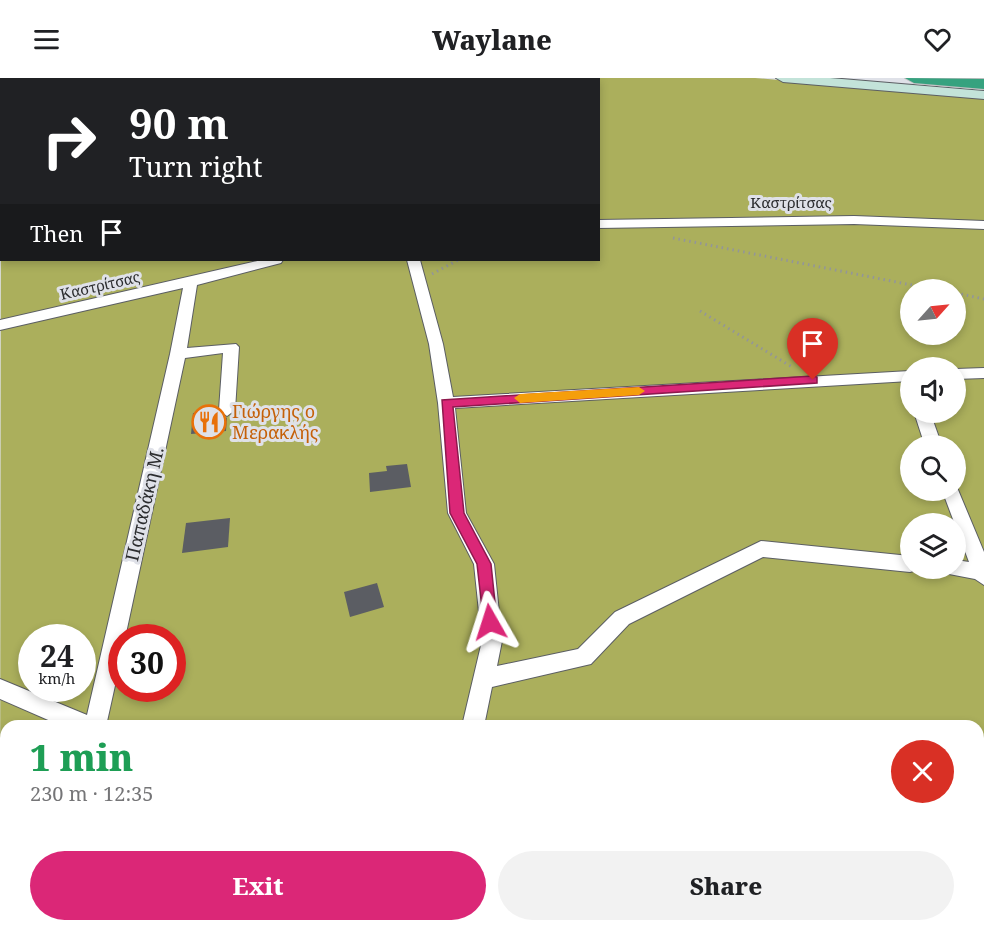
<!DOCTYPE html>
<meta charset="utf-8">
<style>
body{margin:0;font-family:"Noto Serif",serif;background:#f2f2f2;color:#202124;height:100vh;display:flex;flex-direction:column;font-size:22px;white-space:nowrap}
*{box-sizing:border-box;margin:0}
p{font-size:20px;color:#757577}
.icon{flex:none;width:33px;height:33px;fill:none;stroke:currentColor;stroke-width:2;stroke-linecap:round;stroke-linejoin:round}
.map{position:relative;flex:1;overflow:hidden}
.panel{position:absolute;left:0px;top:642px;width:984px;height:212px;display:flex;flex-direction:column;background:#fff;border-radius:18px 18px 0 0;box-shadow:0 3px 9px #0003}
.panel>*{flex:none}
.banner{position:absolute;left:0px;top:0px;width:600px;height:183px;box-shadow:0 3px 9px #0003;background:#202124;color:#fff;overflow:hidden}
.needle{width:39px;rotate:63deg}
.controls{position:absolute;left:900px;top:201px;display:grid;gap:12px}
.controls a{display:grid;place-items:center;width:66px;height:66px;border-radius:50%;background:#fff;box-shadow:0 3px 9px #0003;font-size:30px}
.speed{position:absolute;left:18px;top:546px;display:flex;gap:12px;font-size:30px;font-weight:700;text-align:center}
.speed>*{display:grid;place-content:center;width:78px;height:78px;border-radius:50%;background:#fff;box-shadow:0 3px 9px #0003;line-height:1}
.speed small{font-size:15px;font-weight:400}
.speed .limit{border:9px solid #d22;background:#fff;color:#111}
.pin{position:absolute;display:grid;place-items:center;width:51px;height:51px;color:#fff;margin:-62px -26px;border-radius:50% 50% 50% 0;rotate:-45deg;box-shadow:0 0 6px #0007}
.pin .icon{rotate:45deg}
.me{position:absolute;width:66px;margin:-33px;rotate:354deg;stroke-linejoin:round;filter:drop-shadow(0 0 4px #0008)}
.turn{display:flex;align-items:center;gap:21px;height:126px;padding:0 30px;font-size:27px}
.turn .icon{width:78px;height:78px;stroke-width:2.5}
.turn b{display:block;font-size:42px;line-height:51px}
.then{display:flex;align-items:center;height:57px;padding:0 30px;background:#0003;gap:12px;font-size:22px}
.round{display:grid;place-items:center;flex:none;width:63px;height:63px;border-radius:32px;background:#f2f2f2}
.headline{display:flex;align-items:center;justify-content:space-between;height:102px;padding:0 30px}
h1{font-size:36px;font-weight:800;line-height:45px;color:#1e9e55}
.action{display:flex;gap:12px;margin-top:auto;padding:12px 30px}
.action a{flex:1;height:69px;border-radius:36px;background:#db2777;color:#fff;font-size:24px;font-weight:800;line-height:69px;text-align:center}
.action a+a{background:#f2f2f2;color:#202124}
header{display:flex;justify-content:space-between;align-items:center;height:78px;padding:0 30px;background:#fff;font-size:27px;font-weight:800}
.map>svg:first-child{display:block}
.forest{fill:#abaf5c;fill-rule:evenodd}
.building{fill:#5b5d63}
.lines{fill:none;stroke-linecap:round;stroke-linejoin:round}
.street-casing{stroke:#5b5e63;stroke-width:2}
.secondary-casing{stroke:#5b5e63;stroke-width:2}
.highway-casing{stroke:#c0c0c1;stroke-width:2}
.path{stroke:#93959a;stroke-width:3;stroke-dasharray:1.5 4;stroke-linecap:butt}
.street{fill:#fff;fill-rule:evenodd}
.secondary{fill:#c3e3d9;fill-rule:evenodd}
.highway{fill:#36a27f;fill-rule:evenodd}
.route{fill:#db2777;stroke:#8e194d;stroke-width:1.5}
.slow{fill:#f59e0b}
.labels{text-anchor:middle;stroke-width:6;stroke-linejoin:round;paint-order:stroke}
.far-street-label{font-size:15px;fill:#2c2d2f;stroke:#dfe1e8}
.food-label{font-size:18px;fill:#c56008;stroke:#dfe1e8;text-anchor:start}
.street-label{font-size:18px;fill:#2c2d2f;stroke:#dfe1e8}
</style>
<header><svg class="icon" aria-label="menu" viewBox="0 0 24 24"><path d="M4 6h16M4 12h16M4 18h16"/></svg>Waylane<svg class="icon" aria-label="heart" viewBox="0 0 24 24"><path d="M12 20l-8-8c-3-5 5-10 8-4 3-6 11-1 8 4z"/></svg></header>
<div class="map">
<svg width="984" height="853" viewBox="0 0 984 853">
<rect width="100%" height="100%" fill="#dfe1e8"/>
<!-- forest -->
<path class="forest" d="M20,0H755L984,20V853H0L1,57L2,182H598V2ZM910,212H956V256H910ZM910,290H956V334H910ZM910,368H956V412H910ZM910,446H956V490H910ZM32,560H82V610H32ZM122,560H172V610H122ZM6,648H978V848H6Z"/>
<!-- building -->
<g class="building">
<polygon points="217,333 227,340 226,353 191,356 193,335"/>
<polygon points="407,386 411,409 370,414 369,395 387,393 386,388"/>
<polygon points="230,440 228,469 182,475 186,445"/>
<polygon points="377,505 384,529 350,539 344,514"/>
</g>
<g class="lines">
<defs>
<g id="street">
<polygon points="123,0 133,0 134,2 124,2"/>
<rect x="0" y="87" width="2" height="6"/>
<polygon points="854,138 984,143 984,151 854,146 598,150 598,142"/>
<polygon points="262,182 283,182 281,185 197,207 187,270 236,266 239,269 235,332 227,338 219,332 223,275 185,280 125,560 122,560 122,576 106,648 62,648 0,621 0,601 87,637 170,276 183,210 0,252 0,242"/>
<polygon points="407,182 420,182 443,266 453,319 910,293 910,303 455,330 466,435 494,486 502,563 497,588 578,571 615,534 761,463 910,478 910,490 917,492 910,494 763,479 629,546 591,586 492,609 484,648 462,648 482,563 474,486 448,435 438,325 429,266"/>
<polygon points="984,290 984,300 956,301 956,291"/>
<polygon points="914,334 930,334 942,368 925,368"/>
<polygon points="956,407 984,474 984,507 975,501 949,496 947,490 956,490 956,482 969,484 942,412 956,412"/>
<polygon points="37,848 63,848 62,853 36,853"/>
<polygon points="471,848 497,848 498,853 472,853"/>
</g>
<polygon id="secondary" points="776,0 830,0 984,13 984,21 783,4"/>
<polygon id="highway" points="905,0 984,1 984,11 914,5"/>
</defs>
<!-- street casing -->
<use href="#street" class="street-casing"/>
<!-- secondary casing -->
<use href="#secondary" class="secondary-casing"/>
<!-- highway casing -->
<use href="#highway" class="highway-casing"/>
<!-- path -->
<g class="path">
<polyline points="673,160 937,212"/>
<polyline points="432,196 458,182"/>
<polyline points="956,215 984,221"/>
<polyline points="700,233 792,289"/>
</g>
<!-- street -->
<use href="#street" class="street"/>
<!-- secondary -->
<use href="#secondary" class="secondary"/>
<!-- highway -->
<use href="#highway" class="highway"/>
</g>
<!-- route -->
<polygon class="route" points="813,298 817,299 817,305 453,329 464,435 491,486 497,544 495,548 484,548 477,486 450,435 442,322"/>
<!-- slow -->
<polygon class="slow" points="639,309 645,313 639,317 520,325 514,320 520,316"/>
<!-- icons -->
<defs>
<symbol id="restaurant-ring" viewBox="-11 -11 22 22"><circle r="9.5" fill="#dfe1e8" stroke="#e8710a" stroke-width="1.5"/><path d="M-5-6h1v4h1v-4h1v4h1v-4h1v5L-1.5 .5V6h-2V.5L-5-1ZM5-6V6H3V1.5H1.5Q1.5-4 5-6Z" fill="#e8710a"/></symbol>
</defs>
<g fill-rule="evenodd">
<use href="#restaurant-ring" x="190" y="325" width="38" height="38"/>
</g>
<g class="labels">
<!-- far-street labels -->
<g class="far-street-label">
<text x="791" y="130">Καστρίτσας</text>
<text transform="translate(100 208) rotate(-13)" y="5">Καστρίτσας</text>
</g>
<!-- food labels -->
<g class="food-label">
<text x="232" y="340">Γιώργης ο<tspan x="232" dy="21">Μερακλής</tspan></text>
</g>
<!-- street labels -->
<g class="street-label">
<text transform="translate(145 426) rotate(-77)" y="6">Παπαδάκη Μ.</text>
</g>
</g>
</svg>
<div class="controls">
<a><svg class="needle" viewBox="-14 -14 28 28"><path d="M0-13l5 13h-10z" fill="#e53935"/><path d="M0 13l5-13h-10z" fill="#757577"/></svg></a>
<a><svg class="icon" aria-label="sound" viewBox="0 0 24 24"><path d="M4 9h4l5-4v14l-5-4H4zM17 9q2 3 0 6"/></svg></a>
<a><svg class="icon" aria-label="search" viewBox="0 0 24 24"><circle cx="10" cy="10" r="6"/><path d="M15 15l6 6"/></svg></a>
<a><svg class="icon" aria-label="layers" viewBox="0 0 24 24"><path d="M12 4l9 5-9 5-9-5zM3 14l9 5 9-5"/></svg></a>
</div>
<div class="speed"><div>24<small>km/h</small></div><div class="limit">30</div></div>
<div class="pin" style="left:813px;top:302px;background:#d93025"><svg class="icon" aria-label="arrive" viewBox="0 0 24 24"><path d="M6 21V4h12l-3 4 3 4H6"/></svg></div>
<svg class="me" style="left:490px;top:544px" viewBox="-20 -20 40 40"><path d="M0-17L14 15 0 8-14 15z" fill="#db2777" stroke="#fff" stroke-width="4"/></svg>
<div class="banner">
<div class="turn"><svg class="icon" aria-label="right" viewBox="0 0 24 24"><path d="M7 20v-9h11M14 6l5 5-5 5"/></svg><div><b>90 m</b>Turn right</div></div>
<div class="then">Then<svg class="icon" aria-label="arrive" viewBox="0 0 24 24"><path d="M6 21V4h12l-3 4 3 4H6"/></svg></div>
</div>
<section class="panel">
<div class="headline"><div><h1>1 min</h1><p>230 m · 12:35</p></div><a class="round" style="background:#d93025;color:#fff"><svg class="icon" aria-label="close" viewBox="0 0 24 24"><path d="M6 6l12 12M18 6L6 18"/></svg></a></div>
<div class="action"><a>Exit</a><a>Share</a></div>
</section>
</div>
